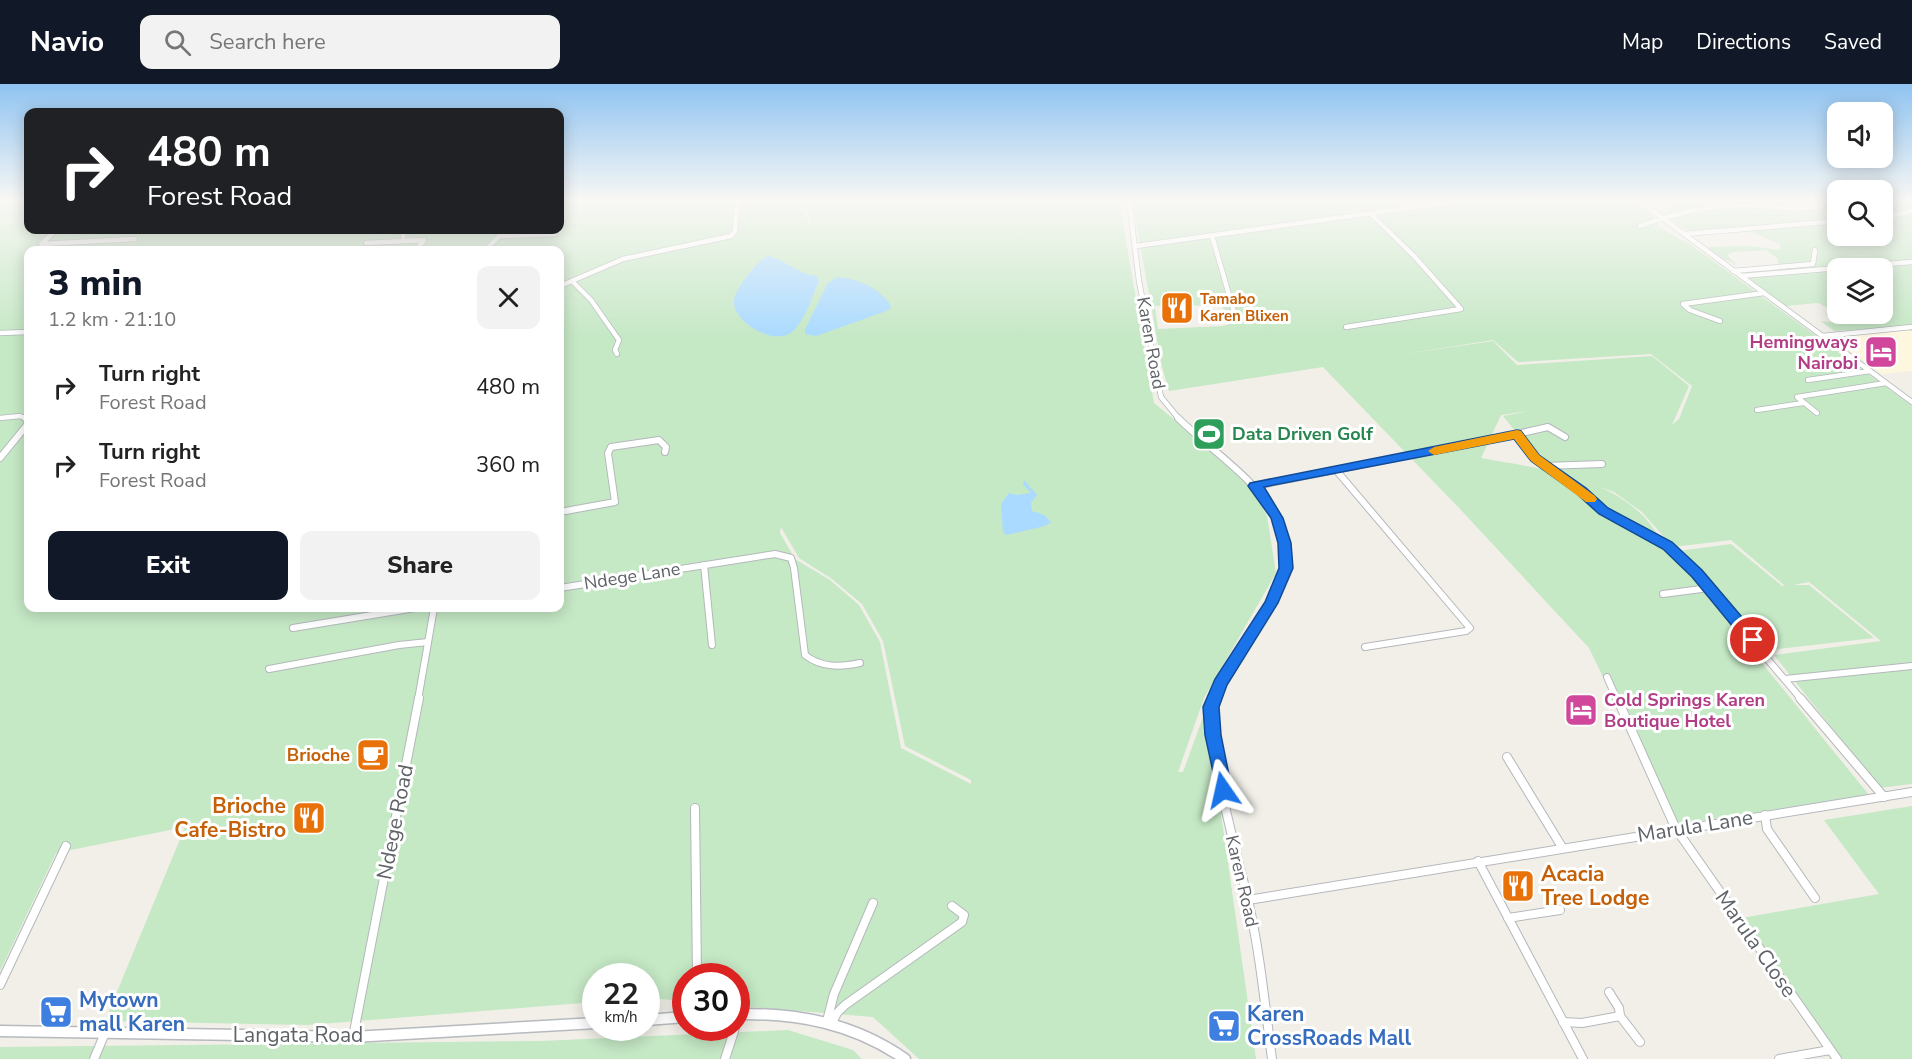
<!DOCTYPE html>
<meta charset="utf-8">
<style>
body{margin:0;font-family:"Nunito Sans",sans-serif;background:#f2f2f2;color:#222;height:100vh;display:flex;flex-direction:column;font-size:22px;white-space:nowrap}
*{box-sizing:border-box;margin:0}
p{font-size:20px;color:#767676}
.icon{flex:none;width:33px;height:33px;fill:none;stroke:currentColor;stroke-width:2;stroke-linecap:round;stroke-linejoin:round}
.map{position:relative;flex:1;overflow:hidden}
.drawer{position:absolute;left:24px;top:162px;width:540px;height:366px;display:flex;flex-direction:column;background:#fff;border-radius:12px;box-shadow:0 3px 15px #0003}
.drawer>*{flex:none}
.guide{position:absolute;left:24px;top:24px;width:540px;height:126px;border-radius:12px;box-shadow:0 3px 15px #0003;background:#202124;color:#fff;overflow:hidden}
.tools{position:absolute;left:1827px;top:18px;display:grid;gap:12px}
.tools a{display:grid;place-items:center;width:66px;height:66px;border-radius:12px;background:#fff;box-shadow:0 3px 15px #0003;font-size:30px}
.speed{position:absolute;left:582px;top:879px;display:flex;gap:12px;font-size:30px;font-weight:700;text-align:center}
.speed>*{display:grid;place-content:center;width:78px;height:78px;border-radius:50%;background:#fff;box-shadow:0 3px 15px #0003;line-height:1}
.speed small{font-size:15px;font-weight:400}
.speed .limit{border:9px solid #d22;background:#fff;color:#111}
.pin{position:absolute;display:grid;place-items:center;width:51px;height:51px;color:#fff;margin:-26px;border:3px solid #fff;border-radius:50%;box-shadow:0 2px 6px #0007}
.me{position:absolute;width:66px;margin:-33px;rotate:349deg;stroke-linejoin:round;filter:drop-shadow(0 0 4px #0008)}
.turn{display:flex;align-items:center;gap:21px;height:126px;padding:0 24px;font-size:27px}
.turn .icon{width:78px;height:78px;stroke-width:2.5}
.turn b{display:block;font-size:42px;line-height:51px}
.round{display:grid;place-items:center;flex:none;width:63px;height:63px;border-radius:12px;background:#f2f2f2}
.summary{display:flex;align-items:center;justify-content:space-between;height:102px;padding:0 24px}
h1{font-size:36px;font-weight:800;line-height:45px;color:#111827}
.action{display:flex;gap:12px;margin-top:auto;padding:12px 24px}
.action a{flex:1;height:69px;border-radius:12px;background:#111827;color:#fff;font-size:24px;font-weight:800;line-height:69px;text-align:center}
.action a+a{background:#f2f2f2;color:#222}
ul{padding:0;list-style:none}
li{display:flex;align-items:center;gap:18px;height:78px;padding:0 24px}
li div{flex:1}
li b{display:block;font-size:22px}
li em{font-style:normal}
header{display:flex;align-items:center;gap:36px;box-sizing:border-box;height:84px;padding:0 30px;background:#111827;color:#fff}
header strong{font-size:28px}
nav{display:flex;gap:33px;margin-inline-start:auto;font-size:21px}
.search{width:420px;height:54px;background:#f2f2f2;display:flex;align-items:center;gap:15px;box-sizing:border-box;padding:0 21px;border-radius:12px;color:#767676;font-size:22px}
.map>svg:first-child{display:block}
.commercial{fill:#fef7e0}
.green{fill:#c5e8c5;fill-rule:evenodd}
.water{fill:#aadaff}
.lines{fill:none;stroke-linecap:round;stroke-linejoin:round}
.minor-far2-casing{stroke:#b5b8bc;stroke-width:6}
.minor-far1-casing{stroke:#b5b8bc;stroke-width:8}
.minor-casing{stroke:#b5b8bc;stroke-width:10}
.secondary-casing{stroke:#b6babf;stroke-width:13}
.minor-far2{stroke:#fff;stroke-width:4.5}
.minor-far1{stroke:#fff;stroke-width:6}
.minor{stroke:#fff;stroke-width:8}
.secondary{stroke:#fff;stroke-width:10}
.route{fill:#1a73e8;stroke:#114b97;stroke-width:1.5}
.slow{fill:#f59e0b}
.labels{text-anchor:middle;stroke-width:6;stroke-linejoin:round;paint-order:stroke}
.far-food-label{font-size:15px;font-weight:bold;fill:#c56008;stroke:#fff;text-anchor:start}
.hotel-label{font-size:18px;font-weight:bold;fill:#b23c85;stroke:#fff;text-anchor:end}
.street-label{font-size:18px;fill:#5f6368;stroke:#fff}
.leisure-label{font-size:18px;font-weight:bold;fill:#27864d;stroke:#fff;text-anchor:start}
.food-label{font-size:18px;font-weight:bold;fill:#c56008;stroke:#fff;text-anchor:end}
.near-food-label{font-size:21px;font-weight:bold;fill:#c56008;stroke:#fff;text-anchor:end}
.near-street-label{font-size:21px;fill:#5f6368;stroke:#fff}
.near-shop-label{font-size:21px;font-weight:bold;fill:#366cbe;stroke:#fff;text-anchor:start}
</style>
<header>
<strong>Navio</strong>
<div class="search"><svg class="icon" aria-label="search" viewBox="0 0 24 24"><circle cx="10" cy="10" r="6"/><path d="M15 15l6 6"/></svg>Search here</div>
<nav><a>Map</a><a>Directions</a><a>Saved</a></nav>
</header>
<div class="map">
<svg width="1912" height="975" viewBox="0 0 1912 975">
<rect width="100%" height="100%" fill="#f1efe8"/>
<!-- commercial -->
<polygon class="commercial" points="1912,244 1912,287 1882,290 1829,252"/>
<!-- green -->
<g class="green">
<path d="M0,116H28V146H560V116H799L809,139L811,138L800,116H1119L1154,319L1246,394L1252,402L1267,432L1276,489L1204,614L1178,688H1183L1206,625L1256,975H919L873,933L737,922L736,892H686L685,917L647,914L646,892H596L595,918L308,941L105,937L185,743L56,769L0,887ZM28,166H560V524H28ZM781,443L799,474L832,495L862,520L883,557L905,662L971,696V700L901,664L880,558L859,521L830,496L795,475L780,449Z"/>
<path d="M1132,116H1629L1659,137L1657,143C1670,147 1677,155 1690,160L1912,322V700L1880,704L1774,571L1881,557L1809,498L1793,501H1809L1874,554L1753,568L1869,711L1674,741L1589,564L1460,425L1323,283L1169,307L1162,283ZM1222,221L1225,231L1233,235L1232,239L1223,242L1158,245L1155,222ZM1493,256L1518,278L1651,270L1692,302L1679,335L1672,341L1689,302L1652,272L1517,281L1493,257L1398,271ZM1530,327L1503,332L1537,374L1550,384L1614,408L1642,428L1673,463L1731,456L1785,502H1782L1731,460L1671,468C1661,456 1652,440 1640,429C1598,390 1535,384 1481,374L1501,331Z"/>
<path d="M1671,116H1837L1838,152H1882L1883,116H1912V247L1898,243L1834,247L1821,237L1836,239L1826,230L1828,224L1818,219L1786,222L1742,189L1776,186L1779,181L1777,174L1766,166L1733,168L1727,171L1737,181L1717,172L1708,163L1750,162L1780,166V160L1737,142L1724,145L1688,147L1661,128L1671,127L1670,121L1666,119ZM1838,184H1882V230H1838Z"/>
<polygon points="1912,722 1912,975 1841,975 1742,834 1879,810 1824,736"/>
<polygon points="788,946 853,966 862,975 0,975 0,963 541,957"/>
</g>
<!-- water -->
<g class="water">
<path d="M768,172C786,176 797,190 817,192L819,197C812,212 806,235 793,247C777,263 736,240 734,220C733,211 740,202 745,195C752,186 758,177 768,172Z"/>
<path d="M837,193C859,195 879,203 891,222L889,226L816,252L805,250V245L828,199Z"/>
<polygon points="1024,396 1037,411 1031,419 1032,427 1044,431 1051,438 1045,442 1006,451 1003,448 1001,420 1009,409 1017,411 1031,409 1023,400"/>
</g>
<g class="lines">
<defs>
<g id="minor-far2">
<polyline points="1129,116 1139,197 1161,313 1179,335"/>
<polyline points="1638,116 1912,318"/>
<polyline points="1882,134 1912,127"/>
<path d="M1640,142C1673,130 1709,121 1744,121C1770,121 1795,128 1822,122L1818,116"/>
<polyline points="56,146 41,160 135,155"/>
<polyline points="1684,150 1838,137"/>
<polyline points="1212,152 1234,228"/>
<polyline points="403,153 405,146"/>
<polyline points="366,159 424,156 416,166"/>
<polyline points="1136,162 1466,116"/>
<polyline points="486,166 499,152 555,150"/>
<polyline points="1733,187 1813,180 1815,166"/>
<polyline points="1741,192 1912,178"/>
<polyline points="572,197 591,216 619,256 615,266 617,270"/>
<polyline points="560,202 623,175 731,152 735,147 737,116"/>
<polyline points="1720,237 1690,226 1683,220 1764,209"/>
<polyline points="1346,243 1461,225 1414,172 1371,130"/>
<polyline points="0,249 28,248"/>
<polyline points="1822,252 1912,243"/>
<polyline points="1808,296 1870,287"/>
<polyline points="1757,326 1803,319"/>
<polyline points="1817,329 1797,313 1886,299"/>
<polyline points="0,334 20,332 28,335"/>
</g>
<g id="minor-far1">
<polyline points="25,334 28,335"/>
<path d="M1178,334C1232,387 1322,432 1270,521C1251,553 1228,582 1214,616"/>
<polyline points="1517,350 1548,343 1565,353"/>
<polyline points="0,374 27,341 28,335"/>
<polyline points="1544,382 1602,380"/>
<polyline points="1336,386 1470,544 1466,547 1365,563"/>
<polyline points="1255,402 1517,350 1544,382 1581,407 1615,435 1656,454 1686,479 1802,616"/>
<polyline points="560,428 615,418 608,369 611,363 659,356 666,363 665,368"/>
<polyline points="704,481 712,561"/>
<path d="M560,504L775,470L791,474L794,484L805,571C821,584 841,583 860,579"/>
<polyline points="1663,510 1709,504"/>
<polyline points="293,544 415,524"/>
<polyline points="269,585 399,561 428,558"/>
<polyline points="1607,593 1617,616"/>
<polyline points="1785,595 1912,582"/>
<polyline points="418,616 434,524"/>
</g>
<g id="minor">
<path d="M1215,614C1201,647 1239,777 1248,816C1260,868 1265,922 1272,975"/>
<polyline points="1617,614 1676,745 1837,975"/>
<polyline points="1800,614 1884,713"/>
<polyline points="1507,673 1562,763"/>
<polyline points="695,724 697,892"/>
<polyline points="1765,731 1767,745 1815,814"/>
<polyline points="1478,777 1583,975"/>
<polyline points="1248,816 1912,708"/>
<polyline points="1508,834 1560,826"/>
<polyline points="0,901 66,762"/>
<polyline points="1609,908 1619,924 1620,932 1640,958"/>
<polyline points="827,937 834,910 873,819"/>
<polyline points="1563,938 1582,939 1620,932"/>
<polyline points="832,939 837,929 845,921 962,838 964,831 952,822"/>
<polyline points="353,953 419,614"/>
<polyline points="94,975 105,949"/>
<polyline points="725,975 735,944"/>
<polyline points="1779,975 1830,966"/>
</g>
<g id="secondary">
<path d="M736,930C798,929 853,939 905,975"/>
<polyline points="646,936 686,933"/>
<polyline points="0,947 353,953 596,939"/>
</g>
</defs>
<!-- minor-far2 casing -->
<use href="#minor-far2" class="minor-far2-casing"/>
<!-- minor-far1 casing -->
<use href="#minor-far1" class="minor-far1-casing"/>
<!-- minor casing -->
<use href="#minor" class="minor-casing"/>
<!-- secondary casing -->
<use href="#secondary" class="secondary-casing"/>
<!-- minor-far2 -->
<use href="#minor-far2" class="minor-far2"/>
<!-- minor-far1 -->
<use href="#minor-far1" class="minor-far1"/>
<!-- minor -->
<use href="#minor" class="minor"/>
<!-- secondary -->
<use href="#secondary" class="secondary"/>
</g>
<!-- sky -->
<linearGradient id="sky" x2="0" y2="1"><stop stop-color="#8fc3f1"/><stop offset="0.46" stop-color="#f9f8f5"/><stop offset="1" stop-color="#f9f8f5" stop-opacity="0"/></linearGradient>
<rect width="1912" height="253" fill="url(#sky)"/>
<!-- route -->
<polygon class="route" points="1517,346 1521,347 1539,371 1586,404 1608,424 1672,458 1702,486 1758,552 1760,556 1758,560 1747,560 1692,493 1663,465 1599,430 1577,410 1531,377 1514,355 1264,403 1283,434 1291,459 1293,484 1278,519 1227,601 1219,623 1221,651 1232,706 1229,711 1223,713 1218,711 1205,651 1203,623 1215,595 1265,518 1279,484 1278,459 1271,434 1248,402 1250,399"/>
<!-- slow -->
<polygon class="slow" points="1517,346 1521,347 1539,371 1595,412 1597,415 1595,418 1586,418 1531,377 1514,355 1434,371 1428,367 1434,363"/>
<!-- icons -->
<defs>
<symbol id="restaurant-square" viewBox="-11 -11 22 22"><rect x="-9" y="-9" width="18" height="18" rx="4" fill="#e8710a" stroke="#fff"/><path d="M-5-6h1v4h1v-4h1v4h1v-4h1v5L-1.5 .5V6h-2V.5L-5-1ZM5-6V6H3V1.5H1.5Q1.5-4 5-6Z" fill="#fff"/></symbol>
<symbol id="hotel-square" viewBox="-11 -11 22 22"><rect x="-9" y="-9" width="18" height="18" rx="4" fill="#d1479c" stroke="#fff"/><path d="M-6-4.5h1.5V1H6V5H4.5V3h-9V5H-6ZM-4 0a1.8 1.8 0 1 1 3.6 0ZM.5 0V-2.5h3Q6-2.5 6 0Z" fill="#fff"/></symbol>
<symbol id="stadium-square" viewBox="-11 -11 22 22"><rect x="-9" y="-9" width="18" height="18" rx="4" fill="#2e9e5b" stroke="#fff"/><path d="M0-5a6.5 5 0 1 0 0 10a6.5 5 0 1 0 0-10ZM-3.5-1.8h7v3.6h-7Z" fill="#fff"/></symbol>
<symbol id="cafe-square" viewBox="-11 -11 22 22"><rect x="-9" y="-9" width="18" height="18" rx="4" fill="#e8710a" stroke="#fff"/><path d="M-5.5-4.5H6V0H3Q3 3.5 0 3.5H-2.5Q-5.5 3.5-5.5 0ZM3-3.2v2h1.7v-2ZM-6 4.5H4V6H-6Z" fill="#fff"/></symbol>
<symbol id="supermarket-square" viewBox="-11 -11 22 22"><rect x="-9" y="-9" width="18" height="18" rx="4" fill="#3f7fe0" stroke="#fff"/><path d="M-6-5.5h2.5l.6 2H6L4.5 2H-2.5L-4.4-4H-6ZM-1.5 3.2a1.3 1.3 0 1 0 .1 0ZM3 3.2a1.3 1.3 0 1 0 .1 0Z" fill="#fff"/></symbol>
</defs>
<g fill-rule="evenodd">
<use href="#restaurant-square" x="1158" y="205" width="38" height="38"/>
<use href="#hotel-square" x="1862" y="249" width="38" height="38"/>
<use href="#stadium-square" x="1190" y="331" width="38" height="38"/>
<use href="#hotel-square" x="1562" y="607" width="38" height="38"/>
<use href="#cafe-square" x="354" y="652" width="38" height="38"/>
<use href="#restaurant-square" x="290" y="715" width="38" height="38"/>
<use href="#restaurant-square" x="1499" y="783" width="38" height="38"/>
<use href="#supermarket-square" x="37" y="909" width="38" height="38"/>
<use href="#supermarket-square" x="1205" y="923" width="38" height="38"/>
</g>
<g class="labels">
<!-- far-food labels -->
<g class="far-food-label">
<text x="1200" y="220">Tamabo<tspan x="1200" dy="17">Karen Blixen</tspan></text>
</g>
<!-- hotel labels -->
<g class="hotel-label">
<text x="1858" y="264">Hemingways<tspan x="1858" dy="21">Nairobi</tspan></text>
<text x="1604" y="622" text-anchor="start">Cold Springs Karen<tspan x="1604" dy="21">Boutique Hotel</tspan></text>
</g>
<!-- street labels -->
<g class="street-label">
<text transform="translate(1151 259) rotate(80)" y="6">Karen Road</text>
<text transform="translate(632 492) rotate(-9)" y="6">Ndege Lane</text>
<text transform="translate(1242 797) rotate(77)" y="6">Karen Road</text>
</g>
<!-- leisure labels -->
<g class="leisure-label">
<text x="1232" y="356">Data Driven Golf</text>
</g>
<!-- food labels -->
<g class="food-label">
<text x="350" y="677">Brioche</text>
</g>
<!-- near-food labels -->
<g class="near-food-label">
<text x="286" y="729">Brioche<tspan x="286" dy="24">Cafe-Bistro</tspan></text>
<text x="1541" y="797" text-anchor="start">Acacia<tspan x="1541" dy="24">Tree Lodge</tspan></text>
</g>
<!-- near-street labels -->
<g class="near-street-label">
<text transform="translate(395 738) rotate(-79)" y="7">Ndege Road</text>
<text transform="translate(1695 742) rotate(-9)" y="7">Marula Lane</text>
<text transform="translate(1756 860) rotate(55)" y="7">Marula Close</text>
<text x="298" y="958">Langata Road</text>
</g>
<!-- near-shop labels -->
<g class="near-shop-label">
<text x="79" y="923">Mytown<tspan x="79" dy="24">mall Karen</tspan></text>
<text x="1247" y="937">Karen<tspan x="1247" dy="24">CrossRoads Mall</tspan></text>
</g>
</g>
</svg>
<div class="tools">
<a><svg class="icon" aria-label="sound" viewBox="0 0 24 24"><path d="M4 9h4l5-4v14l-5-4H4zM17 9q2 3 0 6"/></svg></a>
<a><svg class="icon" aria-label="search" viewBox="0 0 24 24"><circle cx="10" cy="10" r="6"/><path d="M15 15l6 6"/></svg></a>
<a><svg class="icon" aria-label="layers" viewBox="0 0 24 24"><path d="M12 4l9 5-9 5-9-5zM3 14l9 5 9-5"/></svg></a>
</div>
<div class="speed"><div>22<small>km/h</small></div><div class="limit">30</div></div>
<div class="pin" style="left:1753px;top:556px;background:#d93025"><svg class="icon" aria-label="arrive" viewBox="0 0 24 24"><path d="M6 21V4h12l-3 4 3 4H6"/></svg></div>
<svg class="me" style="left:1223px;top:706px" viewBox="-20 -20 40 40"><path d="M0-17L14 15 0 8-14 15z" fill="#1a73e8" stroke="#fff" stroke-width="4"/></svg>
<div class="guide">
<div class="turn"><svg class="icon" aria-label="right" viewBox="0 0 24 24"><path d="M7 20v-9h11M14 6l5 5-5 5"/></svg><div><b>480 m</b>Forest Road</div></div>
</div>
<section class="drawer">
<div class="summary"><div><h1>3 min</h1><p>1.2 km · 21:10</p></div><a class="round"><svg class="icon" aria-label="close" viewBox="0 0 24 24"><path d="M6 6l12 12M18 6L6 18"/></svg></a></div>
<ul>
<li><svg class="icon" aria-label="right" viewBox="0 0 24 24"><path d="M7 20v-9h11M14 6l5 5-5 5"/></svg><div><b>Turn right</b><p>Forest Road</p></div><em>480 m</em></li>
<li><svg class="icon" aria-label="right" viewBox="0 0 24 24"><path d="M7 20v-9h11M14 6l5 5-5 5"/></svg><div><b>Turn right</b><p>Forest Road</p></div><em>360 m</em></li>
</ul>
<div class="action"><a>Exit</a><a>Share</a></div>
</section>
</div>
